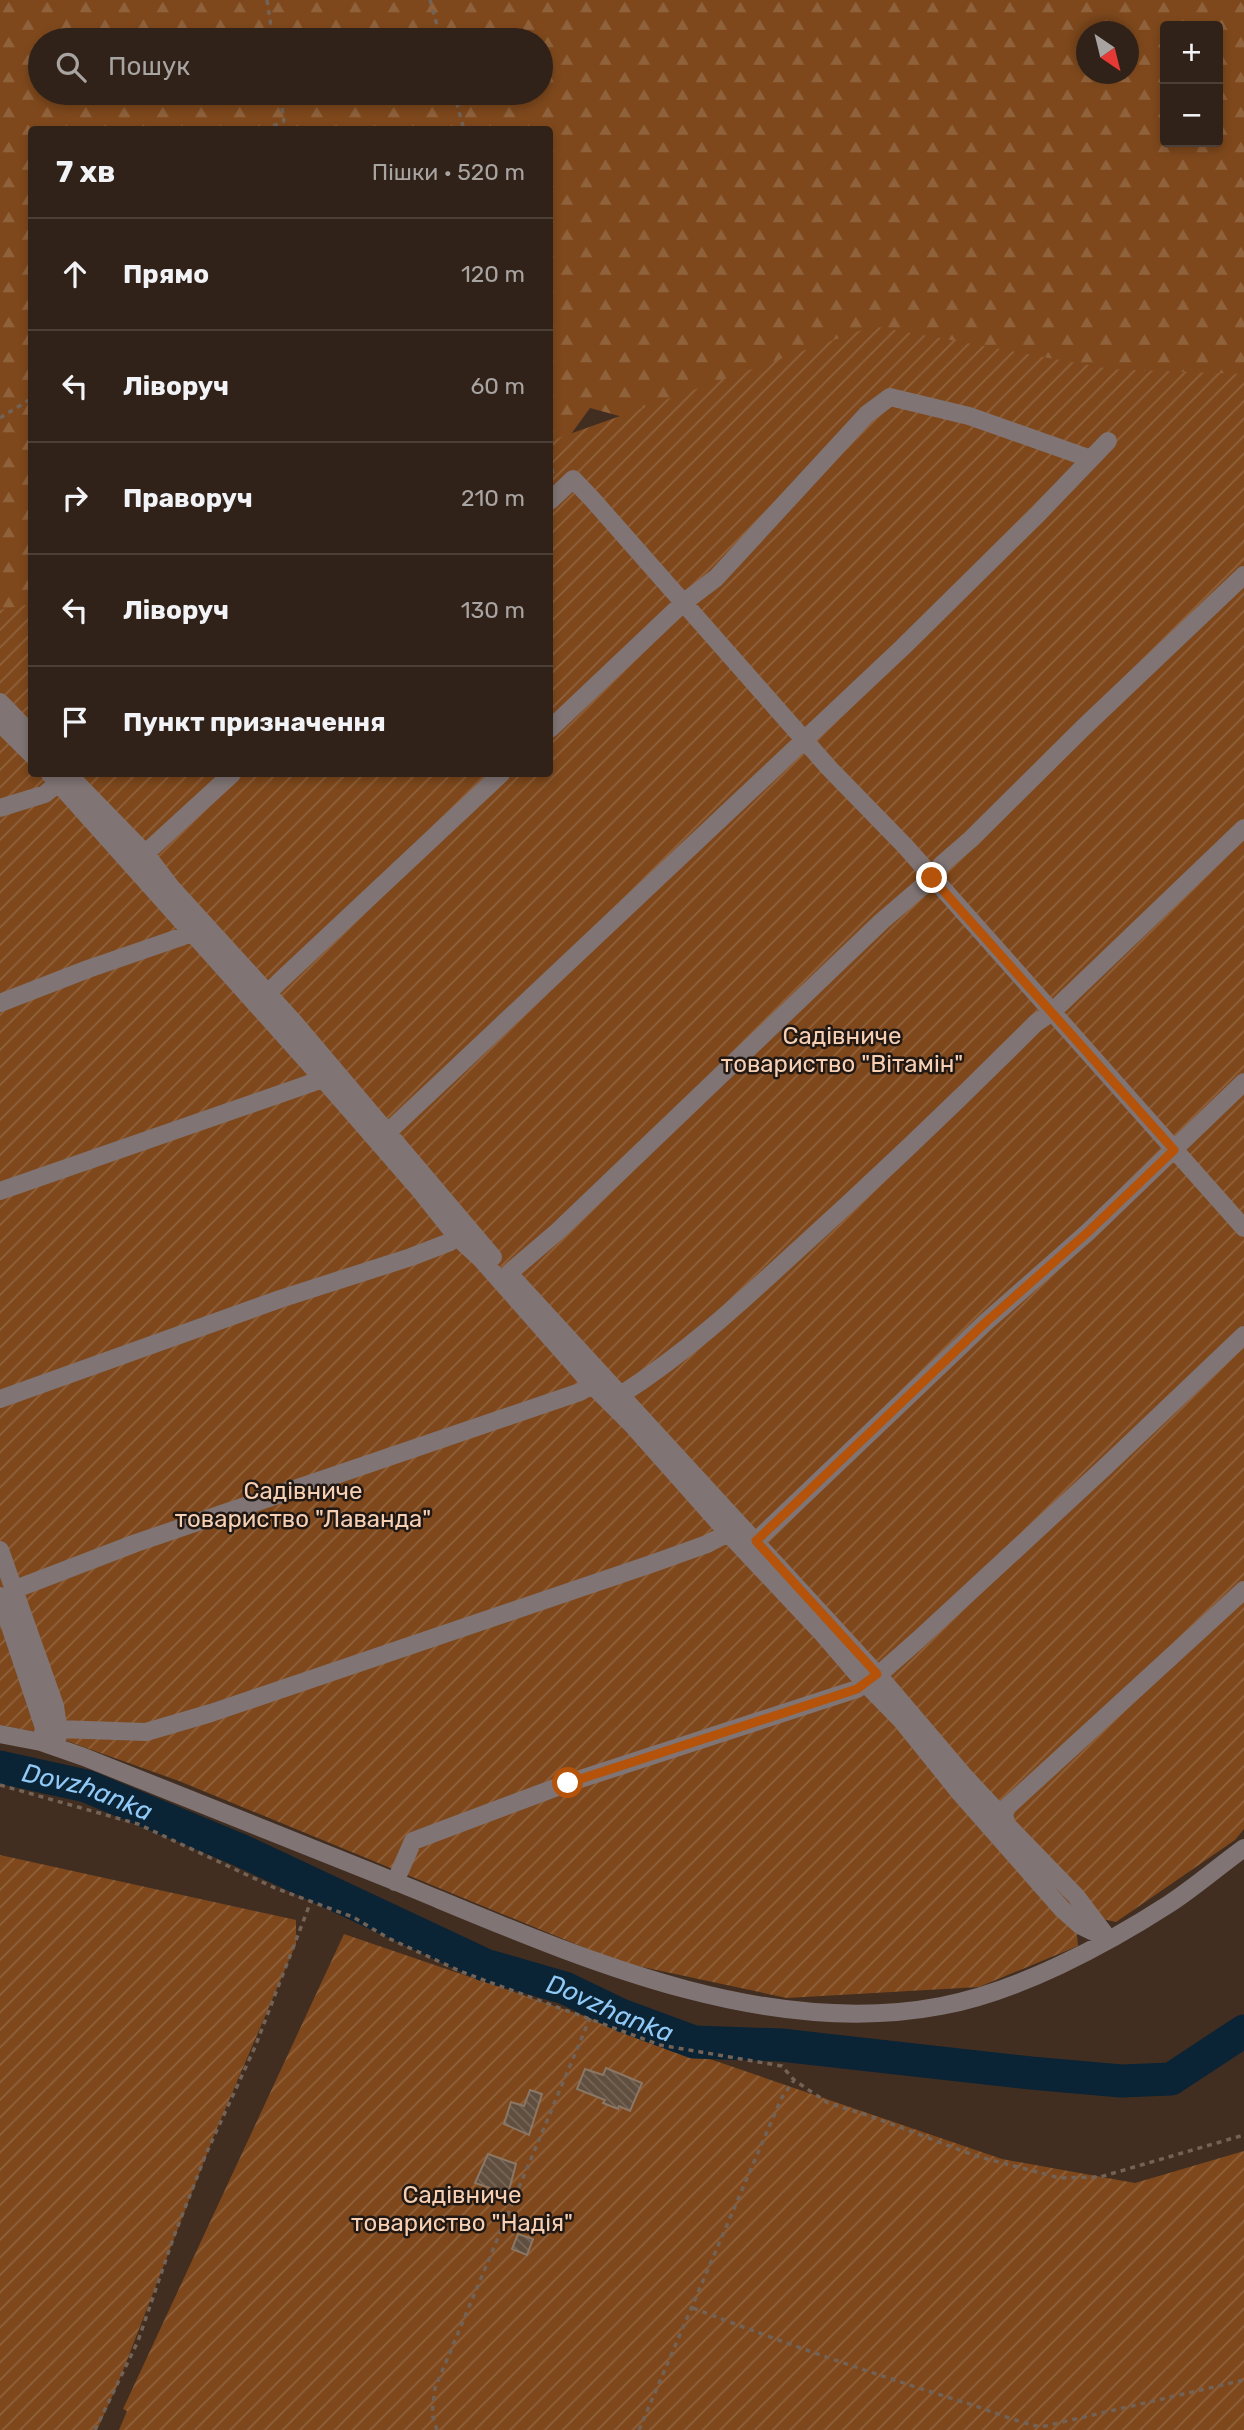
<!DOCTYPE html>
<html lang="uk">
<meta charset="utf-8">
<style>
body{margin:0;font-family:Rubik,sans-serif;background:#3d2f26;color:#f1f3f6}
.controls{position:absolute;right:21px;top:21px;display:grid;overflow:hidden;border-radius:7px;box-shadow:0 4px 10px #0003}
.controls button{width:63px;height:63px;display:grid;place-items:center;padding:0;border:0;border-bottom:2px solid #4c3f38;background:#312219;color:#f1f3f6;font:35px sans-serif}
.compass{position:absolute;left:1076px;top:21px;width:63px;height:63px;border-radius:50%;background:#312219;box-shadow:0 4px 10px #0003;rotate:145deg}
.stop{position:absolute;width:21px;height:21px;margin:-16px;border:5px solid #b45309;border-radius:50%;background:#fff}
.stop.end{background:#b45309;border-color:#fff;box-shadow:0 2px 7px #0008}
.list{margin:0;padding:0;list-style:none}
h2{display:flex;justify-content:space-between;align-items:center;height:91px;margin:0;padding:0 28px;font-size:30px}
h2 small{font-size:23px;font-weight:400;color:#a8a4a2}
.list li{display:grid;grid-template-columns:46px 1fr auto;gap:21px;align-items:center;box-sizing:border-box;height:112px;padding:0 28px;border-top:2px solid #4c3f38}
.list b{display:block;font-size:26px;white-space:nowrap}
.list em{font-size:23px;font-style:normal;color:#a8a4a2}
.icon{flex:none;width:38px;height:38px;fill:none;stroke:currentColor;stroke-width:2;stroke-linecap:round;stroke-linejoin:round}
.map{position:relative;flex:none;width:1244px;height:2430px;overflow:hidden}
.search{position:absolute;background:#312219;box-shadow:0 4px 10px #0003;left:28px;top:28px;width:525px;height:77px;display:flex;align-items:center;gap:18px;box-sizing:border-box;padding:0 24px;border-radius:38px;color:#a8a4a2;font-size:26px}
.panel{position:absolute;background:#312219;box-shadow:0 4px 10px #0003;left:28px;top:126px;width:525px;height:651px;border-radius:7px}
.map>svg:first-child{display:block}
.forest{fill:url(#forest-firs);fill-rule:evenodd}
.garden{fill:url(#garden-furrows)}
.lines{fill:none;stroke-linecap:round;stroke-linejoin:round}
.river{stroke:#0a2335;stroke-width:33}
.building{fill:url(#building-back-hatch);stroke:#8b7766;stroke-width:2}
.path{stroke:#736256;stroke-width:3.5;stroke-dasharray:5 5;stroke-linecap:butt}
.minor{stroke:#807474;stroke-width:18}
.route{stroke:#b45309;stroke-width:9}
.labels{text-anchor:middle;stroke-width:5;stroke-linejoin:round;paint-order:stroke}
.park-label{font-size:24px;fill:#f7d0b4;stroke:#211813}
.water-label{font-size:26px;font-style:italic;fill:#91c9f6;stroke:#211813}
</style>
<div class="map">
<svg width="1244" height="2430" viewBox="0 0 1244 2430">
<defs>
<pattern id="forest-firs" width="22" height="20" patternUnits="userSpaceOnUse" patternTransform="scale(1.75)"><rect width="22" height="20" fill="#7e481c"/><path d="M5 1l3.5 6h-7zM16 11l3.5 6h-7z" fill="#90623c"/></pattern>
<pattern id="garden-furrows" width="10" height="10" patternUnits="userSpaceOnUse" patternTransform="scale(1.75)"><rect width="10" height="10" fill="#7e481c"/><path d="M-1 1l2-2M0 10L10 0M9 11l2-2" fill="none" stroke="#90623c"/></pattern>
<pattern id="building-back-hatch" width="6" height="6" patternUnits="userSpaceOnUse" patternTransform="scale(1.75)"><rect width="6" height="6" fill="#604e3e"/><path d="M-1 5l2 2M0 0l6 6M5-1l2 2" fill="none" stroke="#766759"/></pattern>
</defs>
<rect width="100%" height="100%" fill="#412e21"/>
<path class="forest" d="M0 0H1244V380L795 464 590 408 550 463V130H32L31 613 0 617ZM1165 26H1218V142H1165ZM1086 32H1128V74H1086ZM40 40H541V93H40Z"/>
<path class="garden" d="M873 326 1110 369 1244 374V1829L1235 1840 1116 1922 1075 1913 1078 1946 979 1987 787 1998 619 1962 179 1781 50 1735 0 1725V610L31 604 32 774H550V441Z
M0 1855 296 1920V1944L215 2133 117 2386 97 2430H0Z
M344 1934 1002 2159 1135 2183 1244 2151V2430H119L127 2411 123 2409Z"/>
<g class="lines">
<path class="river" id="s1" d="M0 1767 86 1786 240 1850 485 1965 565 1988 621 2015 694 2042 781 2045 1031 2073 1121 2081 1171 2079 1244 2031"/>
</g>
<path class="building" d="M606 2068 642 2083 630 2111 619 2106 618 2109 603 2103 605 2100 577 2089 585 2069 603 2075Z
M530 2090 542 2094 529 2135 504 2124 511 2102 524 2106Z
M488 2154 516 2164 508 2194 475 2183Z
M518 2234 533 2239 527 2255 512 2249Z"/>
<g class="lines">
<path class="path" d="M267 0 273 40
M430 0 441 40
M454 93 464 130
M264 130 284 121 280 93
M0 418 32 398
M550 459 553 474
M0 1785 138 1824 275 1888 353 1917 388 1938 462 1972 660 2045 782 2066 794 2080 828 2103 870 2116 976 2156 1060 2178 1100 2177 1244 2135
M693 2308C781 2342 870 2373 960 2401 987 2409 1013 2421 1041 2427L1244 2380
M95 2430 138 2341 174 2236 206 2154 255 2047 311 1901
M437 2430 432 2414 435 2388 590 2018
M639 2430 781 2099 794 2080"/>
<path class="minor" d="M550 501 573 479 593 500 829 768 905 846 1244 1228
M0 702 32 735
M0 723 32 755
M550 729 683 603 716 578 867 414 890 397 969 416 1091 459
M50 774 323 1079 418 1188 456 1236 480 1258 592 1385 634 1427 728 1533 821 1632 864 1682 902 1721 960 1793 1062 1909 1081 1926 1108 1939
M68 774 145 853 171 887 293 1021 493 1257
M0 808 45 794 59 782
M137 861 232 774
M0 1003 88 969 181 937 192 932
M263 1003 267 994 280 981 501 774
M388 1132 903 647 1037 515 1108 441
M0 1191 323 1079
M509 1273 558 1231 882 921 931 879 941 865 971 839 1084 727 1244 575
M515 1280 886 1684 966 1778 993 1807 1004 1815
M622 1394C683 1355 737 1306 790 1257 874 1181 956 1103 1036 1023L1052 1012 1244 828
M0 1399 280 1299 411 1257 450 1242 456 1236
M756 1541 986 1322 1088 1232 1244 1082
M0 1550 55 1706 59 1732 57 1739
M13 1590 136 1543 580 1392 592 1385
M0 1596 44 1728 41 1742
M58 1729 146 1732 211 1713 654 1563 707 1544 728 1533
M0 1734 41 1742 84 1757C189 1799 294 1841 399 1883 565 1951 758 2041 941 2006 1017 1992 1104 1946 1169 1904 1195 1887 1219 1866 1244 1848
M395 1882 413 1841 568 1783 857 1689 885 1669 919 1639 1103 1469 1244 1335
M1107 1937 1076 1896 1007 1825 1004 1815 1007 1807 1244 1590"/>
</g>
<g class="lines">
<path class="route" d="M568 1783 857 1689 877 1674 756 1541 986 1322 1088 1232 1174 1150 932 878"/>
</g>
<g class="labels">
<g class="park-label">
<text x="842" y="1044">Садівниче<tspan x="842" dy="28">товариство "Вітамін"</tspan></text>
<text x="303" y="1499">Садівниче<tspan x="303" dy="28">товариство "Лаванда"</tspan></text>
<text x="462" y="2203">Садівниче<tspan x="462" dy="28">товариство "Надія"</tspan></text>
</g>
<g class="water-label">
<text dy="9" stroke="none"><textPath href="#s1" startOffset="91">Dovzhanka</textPath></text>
<text dy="9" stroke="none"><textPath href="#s1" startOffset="658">Dovzhanka</textPath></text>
</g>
</g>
</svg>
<div class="controls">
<button>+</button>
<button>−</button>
</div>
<svg class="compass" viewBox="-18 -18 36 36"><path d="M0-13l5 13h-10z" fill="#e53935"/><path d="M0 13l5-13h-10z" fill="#a8a4a2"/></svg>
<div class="stop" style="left:568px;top:1783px"></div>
<div class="stop end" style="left:932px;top:878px"></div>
<div class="search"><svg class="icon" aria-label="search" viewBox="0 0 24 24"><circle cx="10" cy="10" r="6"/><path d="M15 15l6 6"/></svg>Пошук</div>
<section class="panel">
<h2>7 хв<small>Пішки · 520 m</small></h2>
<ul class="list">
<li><svg class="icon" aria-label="ahead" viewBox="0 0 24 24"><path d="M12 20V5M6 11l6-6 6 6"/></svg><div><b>Прямо</b></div><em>120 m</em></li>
<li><svg class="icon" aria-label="left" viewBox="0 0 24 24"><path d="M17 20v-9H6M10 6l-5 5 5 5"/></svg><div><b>Ліворуч</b></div><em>60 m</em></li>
<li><svg class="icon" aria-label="right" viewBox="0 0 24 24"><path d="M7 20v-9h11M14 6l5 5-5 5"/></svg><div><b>Праворуч</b></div><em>210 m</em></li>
<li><svg class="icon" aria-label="left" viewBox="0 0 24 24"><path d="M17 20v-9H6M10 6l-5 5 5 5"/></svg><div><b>Ліворуч</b></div><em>130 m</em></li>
<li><svg class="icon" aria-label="arrive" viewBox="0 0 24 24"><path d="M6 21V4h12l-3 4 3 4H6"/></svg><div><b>Пункт призначення</b></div></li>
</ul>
</section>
</div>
